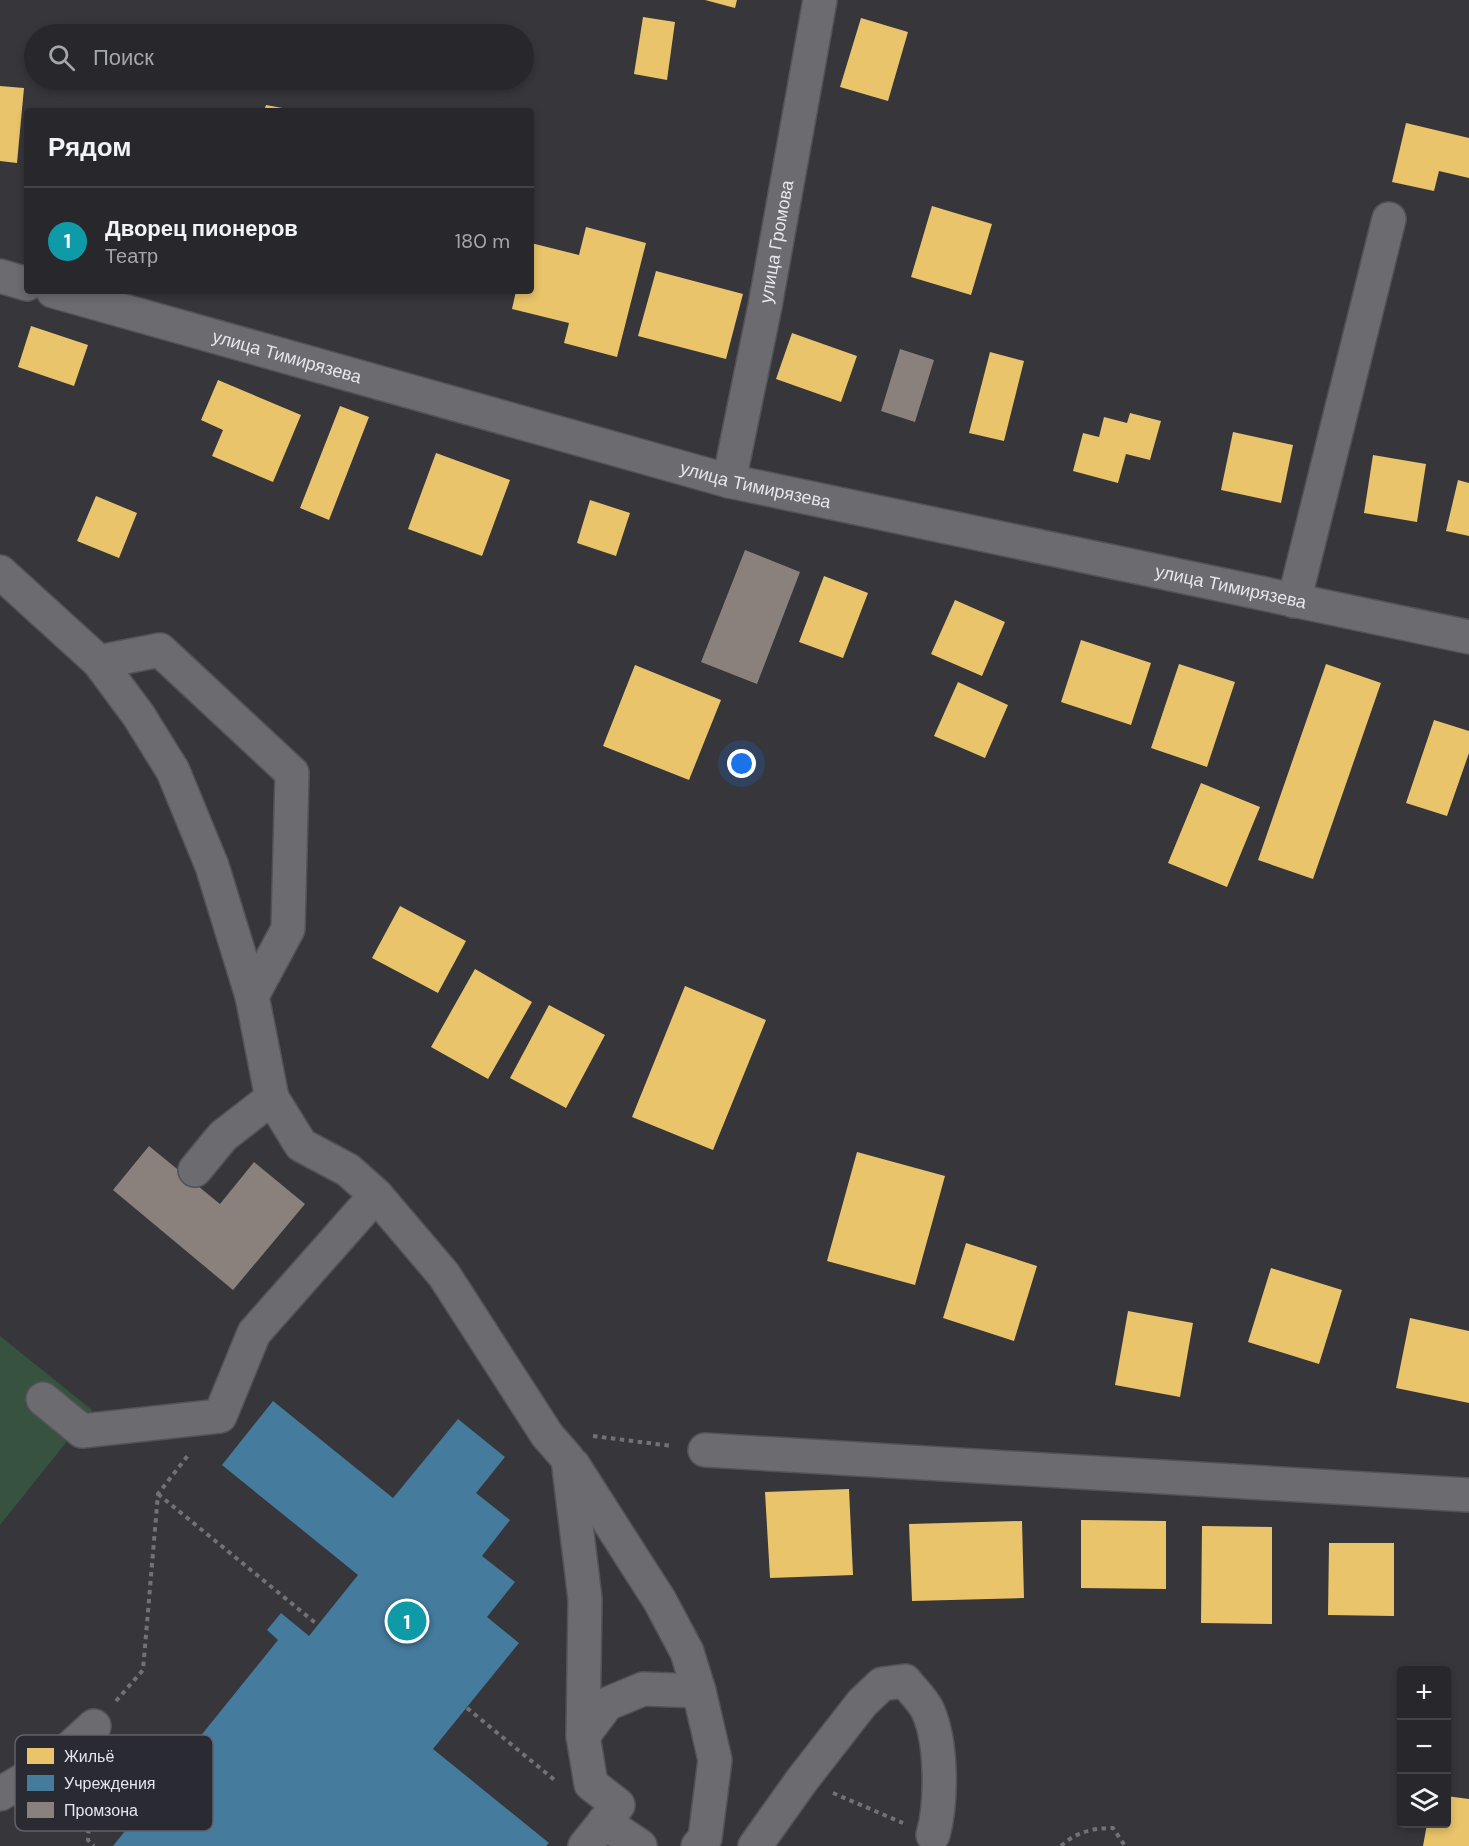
<!DOCTYPE html>
<html lang="ru">
<meta charset="utf-8">
<style>
body{margin:0;font-family:"DM Sans",sans-serif;background:#343438;color:#f1f3f6}
.controls{position:absolute;right:18px;bottom:18px;display:grid;overflow:hidden;border-radius:6px;box-shadow:0 3px 9px #0003}
.controls button{width:54px;height:54px;display:grid;place-items:center;padding:0;border:0;border-bottom:2px solid #444448;background:#28282c;color:#f1f3f6;font:30px sans-serif}
.you{position:absolute;left:742px;top:764px;width:21px;height:21px;margin:-15px;border:4px solid #fff;border-radius:50%;background:#1a73e8;box-shadow:0 0 0 9px #1a73e833}
.badge{display:grid;place-items:center;width:39px;height:39px;border-radius:50%;background:#8abfa5;color:#fff;font-size:20px;font-weight:700}
.pin{position:absolute;translate:-50% -50%;border:3px solid #fff;box-shadow:0 2px 6px #0006}
.list{margin:0;padding:0;list-style:none}
h2{display:flex;justify-content:space-between;align-items:center;height:78px;margin:0;padding:0 24px;font-size:26px}
h2 small{font-size:20px;font-weight:400;color:#a5a6a9}
.list li{display:grid;grid-template-columns:39px 1fr auto;gap:18px;align-items:center;box-sizing:border-box;height:108px;padding:0 24px;border-top:2px solid #444448}
.list b{display:block;font-size:22px;white-space:nowrap}
.list p{margin:0;font-size:20px;white-space:nowrap;color:#a5a6a9}
.list em{font-size:20px;font-style:normal;color:#a5a6a9}
.icon{flex:none;width:33px;height:33px;fill:none;stroke:currentColor;stroke-width:2;stroke-linecap:round;stroke-linejoin:round}
.map{position:relative;flex:none;width:1469px;height:1846px;overflow:hidden}
.search{position:absolute;background:#28282c;box-shadow:0 3px 9px #0003;left:24px;top:24px;width:510px;height:66px;display:flex;align-items:center;gap:15px;box-sizing:border-box;padding:0 21px;border-radius:33px;color:#a5a6a9;font-size:22px}
.panel{position:absolute;background:#28282c;box-shadow:0 3px 9px #0003;left:24px;top:108px;width:510px;height:186px;border-radius:6px}
.map>svg:first-child{display:block}
.green{fill:#37523e}
.homes{fill:#e9c46a}
.public{fill:#457b9d}
.industry{fill:#8a817c}
.lines{fill:none;stroke-linecap:round;stroke-linejoin:round}
.minor-casing{stroke:#525257;stroke-width:36}
.path{stroke:#727276;stroke-width:4;stroke-dasharray:4.5 4.5;stroke-linecap:butt}
.minor{stroke:#6c6c70;stroke-width:33}
.labels{text-anchor:middle;stroke-width:6;stroke-linejoin:round;paint-order:stroke}
.street-label{font-size:18px;fill:#e5e5eb;stroke:#2a2a33}
.key{fill:#2a2a33;stroke:#62626a;stroke-width:1.5}
.key-label{font-size:16px;fill:#e5e5eb}
</style>
<div class="map">
<svg width="1469" height="1846" viewBox="0 0 1469 1846">
<rect width="100%" height="100%" fill="#36363b"/>
<path class="green" d="M0 1336 92 1410 0 1525Z"/>
<path class="homes" d="M705 0H737L735 8Z
M643 17 675 22 667 80 634 74Z
M861 18 908 32 888 101 840 87Z
M0 86 24 88 17 163 0 161Z
M266 105 293 110 292 111H264Z
M1406 123 1469 138V178L1439 171 1434 191 1392 182Z
M932 206 992 224 971 295 911 277Z
M586 227 646 243 617 357 564 343 569 323 512 309 516 291H531V243L579 255Z
M656 271 743 294 726 359 638 336Z
M31 326 88 345 74 386 18 367Z
M792 333 857 356 841 402 776 379Z
M990 352 1024 361 1004 441 969 433Z
M218 380 301 415 273 482 212 456 223 430 201 420Z
M340 406 369 417 329 520 300 508Z
M1130 413 1161 421 1150 460 1126 454 1118 483 1073 471 1083 433 1099 437 1104 417 1127 423Z
M1233 432 1293 445 1281 503 1221 490Z
M436 453 510 480 482 556 408 529Z
M1373 455 1426 464 1417 522 1364 513Z
M1458 480 1469 483V536L1446 531Z
M96 496 137 513 119 558 77 541Z
M590 500 630 513 616 556 577 543Z
M824 576 868 593 843 658 799 642Z
M955 600 1005 622 982 676 931 654Z
M1081 640 1151 663 1131 725 1061 702Z
M1179 664 1235 682 1207 767 1151 748Z
M1326 664 1381 683 1313 879 1258 860Z
M635 665 721 700 689 780 603 746Z
M958 682 1008 705 985 758 934 736Z
M1434 720 1469 731V753L1447 816 1406 803Z
M1201 783 1260 807 1227 887 1168 863Z
M400 906 466 941 438 993 372 958Z
M475 969 532 1002 488 1079 431 1047Z
M685 986 766 1020 713 1150 632 1117Z
M549 1005 605 1035 566 1108 510 1078Z
M857 1152 945 1176 915 1285 827 1261Z
M966 1243 1037 1266 1014 1341 943 1318Z
M1271 1268 1342 1290 1319 1364 1248 1342Z
M1128 1311 1193 1323 1180 1397 1115 1385Z
M1410 1318 1469 1331V1403L1396 1388Z
M849 1489 853 1575 770 1578 765 1492Z
M1081 1520 1166 1521V1589L1081 1588Z
M1022 1521 1024 1598 912 1601 909 1524Z
M1202 1526 1272 1527V1624L1201 1623Z
M1329 1543H1394V1616L1328 1615Z
M1446 1796 1469 1799V1846H1423L1427 1824H1446Z"/>
<path class="public" d="M273 1401 393 1498 458 1419 505 1457 476 1493 510 1520 482 1556 515 1582 487 1617 519 1643 433 1749 549 1843 546 1846H113L169 1776 158 1767 172 1751 182 1759 278 1640 267 1630 281 1613 309 1636 358 1575 222 1465Z"/>
<path class="industry" d="M900 349 934 360 915 422 881 411Z
M745 550 800 572 757 684 701 662Z
M149 1146 220 1204 254 1162 305 1204 233 1290 113 1190Z"/>
<g class="lines">
<defs>
<g id="minor">
<path d="M0 276 27 284"/>
<path id="s1" d="M53 291 729 481 1469 637"/>
<path id="s2" d="M729 481 765 306 820 0"/>
<path d="M0 572 99 662 139 716 173 771 212 866 252 996 272 1098 301 1145 348 1170 376 1195 444 1275 547 1435 568 1459 585 1599 583 1736 591 1784 618 1805 585 1846"/>
<path d="M1294 601 1389 219"/>
<path d="M99 662 160 650 292 773 288 929 252 996"/>
<path d="M195 1170 223 1136 272 1098"/>
<path d="M43 1399 82 1431 220 1416 254 1333 376 1195"/>
<path d="M705 1450 1469 1495"/>
<path d="M573 1465 660 1601 687 1652 699 1691 715 1760 705 1838 698 1846"/>
<path d="M583 1736 607 1704 643 1689 699 1691"/>
<path d="M0 1794 57 1760 94 1726"/>
<path d="M604 1822 640 1846"/>
<path d="M755 1846 802 1780 862 1703 882 1684 905 1681C912 1690 923 1700 928 1711 942 1743 942 1802 933 1835"/>
</g>
</defs>
<use href="#minor" class="minor-casing"/>
<path class="path" d="M593 1436 672 1446
M158 1494 318 1625
M116 1701 143 1670 158 1494 189 1454
M467 1708 557 1782
M92 1775 88 1840 94 1846
M833 1793 903 1823
M1061 1846C1076 1832 1093 1828 1113 1828L1125 1846"/>
<use href="#minor" class="minor"/>
</g>
<g class="labels">
<g class="street-label">
<text dy="6" stroke="none"><textPath href="#s2" startOffset="244">улица Громова</textPath></text>
<text dy="6" stroke="none"><textPath href="#s1" startOffset="243">улица Тимирязева</textPath></text>
<text dy="6" stroke="none"><textPath href="#s1" startOffset="729">улица Тимирязева</textPath></text>
<text dy="6" stroke="none"><textPath href="#s1" startOffset="1215">улица Тимирязева</textPath></text>
</g>
</g>
<rect x="15" y="1735" width="198" height="96" rx="9" class="key"/>
<rect x="27" y="1748" width="27" height="16" fill="#e9c46a"/>
<rect x="27" y="1775" width="27" height="16" fill="#457b9d"/>
<rect x="27" y="1802" width="27" height="16" fill="#8a817c"/>
<g class="key-label">
<text x="64" y="1762">Жильё</text>
<text x="64" y="1789">Учреждения</text>
<text x="64" y="1816">Промзона</text>
</g>
</svg>
<div class="controls">
<button>+</button>
<button>−</button>
<button><svg class="icon" aria-label="layers" viewBox="0 0 24 24"><path d="M12 4l9 5-9 5-9-5zM3 14l9 5 9-5"/></svg></button>
</div>
<div class="you"></div>
<div class="pin badge" style="left:407px;top:1621px;background:#0f9aa8">1</div>
<div class="search"><svg class="icon" aria-label="search" viewBox="0 0 24 24"><circle cx="10" cy="10" r="6"/><path d="M15 15l6 6"/></svg>Поиск</div>
<section class="panel">
<h2>Рядом<small></small></h2>
<ul class="list">
<li><span class="badge" style="background:#0f9aa8">1</span><div><b>Дворец пионеров</b><p>Театр</p></div><em>180 m</em></li>
</ul>
</section>
</div>
